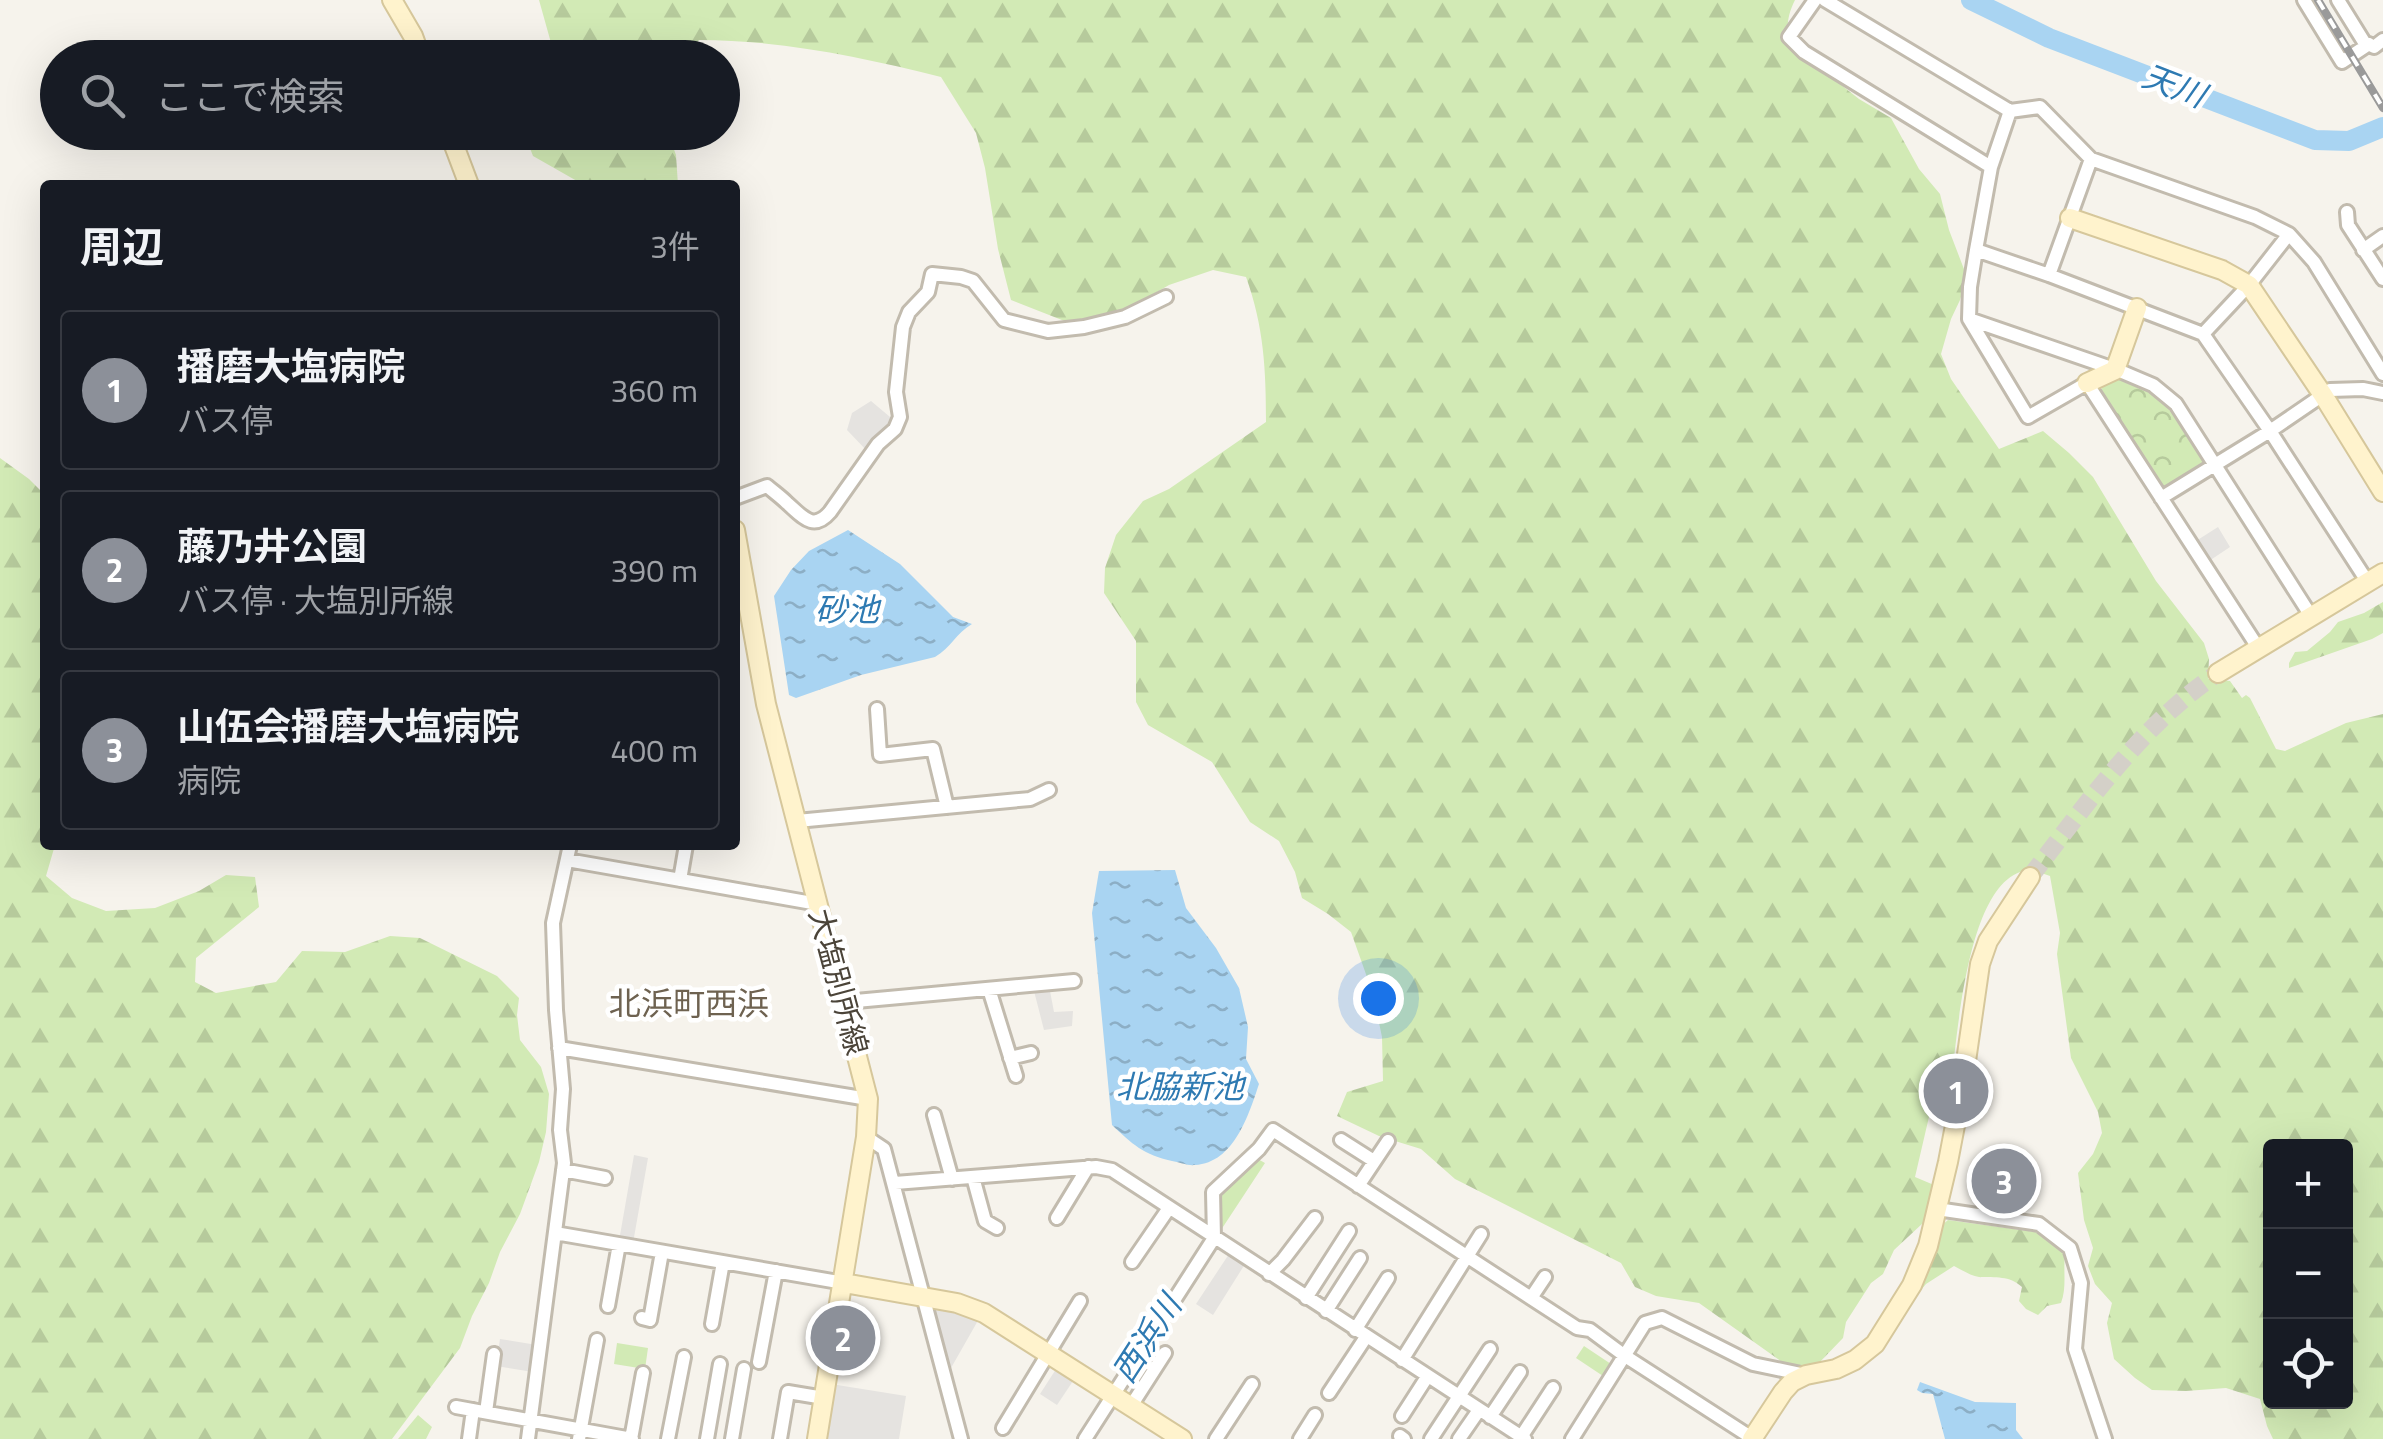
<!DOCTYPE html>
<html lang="ja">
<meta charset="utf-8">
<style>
body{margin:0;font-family:"Titillium Web","Noto Sans JP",sans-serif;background:#242831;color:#f1f3f6}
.controls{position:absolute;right:30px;bottom:30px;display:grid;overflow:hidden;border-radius:10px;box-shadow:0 10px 40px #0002}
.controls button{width:90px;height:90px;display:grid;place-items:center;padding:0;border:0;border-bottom:2px solid #363941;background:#171b24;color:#f1f3f6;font:50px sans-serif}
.you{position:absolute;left:1378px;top:998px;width:35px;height:35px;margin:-25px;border:8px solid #fff;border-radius:50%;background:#1a73e8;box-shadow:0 0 0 15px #1a73e833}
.badge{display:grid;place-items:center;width:65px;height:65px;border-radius:50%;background:#8c9099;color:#fff;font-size:32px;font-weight:700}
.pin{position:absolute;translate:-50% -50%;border:5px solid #fff;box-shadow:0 2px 10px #0006}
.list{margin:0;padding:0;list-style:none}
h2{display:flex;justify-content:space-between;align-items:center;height:130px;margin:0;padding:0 40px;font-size:42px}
h2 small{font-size:32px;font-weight:400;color:#9ea1a6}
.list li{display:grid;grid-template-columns:65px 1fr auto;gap:30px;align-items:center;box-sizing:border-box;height:160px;margin:0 20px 20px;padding:0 20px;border:2px solid #363941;border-radius:10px}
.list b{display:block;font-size:38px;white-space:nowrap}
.list p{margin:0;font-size:32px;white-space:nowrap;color:#9ea1a6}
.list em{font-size:32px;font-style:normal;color:#9ea1a6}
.icon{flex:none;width:55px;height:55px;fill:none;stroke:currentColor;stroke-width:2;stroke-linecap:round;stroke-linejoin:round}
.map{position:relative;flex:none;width:2383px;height:1439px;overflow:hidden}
.search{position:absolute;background:#171b24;box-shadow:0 10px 40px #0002;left:40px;top:40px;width:700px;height:110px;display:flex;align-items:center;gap:25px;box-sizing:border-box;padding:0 35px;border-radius:55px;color:#9ea1a6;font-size:38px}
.panel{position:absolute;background:#171b24;box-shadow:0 10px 40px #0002;left:40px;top:180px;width:700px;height:670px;border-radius:10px}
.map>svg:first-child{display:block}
.green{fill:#d2eab5}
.forest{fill:url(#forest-firs);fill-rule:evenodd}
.park{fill:url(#park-crowns)}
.parking{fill:#e5e3e0}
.water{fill:url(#water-ripples)}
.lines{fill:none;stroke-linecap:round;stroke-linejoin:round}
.river{stroke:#a9d4f2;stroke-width:20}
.secondary-tunnel{stroke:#d4d0c8;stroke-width:18;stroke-dasharray:18 9;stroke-linecap:butt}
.street-casing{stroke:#c2bbae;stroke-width:18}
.secondary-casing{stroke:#d6c79b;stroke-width:22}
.street{stroke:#fff;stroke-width:12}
.secondary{stroke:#fff3cd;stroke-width:18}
.rail-casing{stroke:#9a9a9a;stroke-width:8}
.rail{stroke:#fff;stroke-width:4;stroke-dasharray:11;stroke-linecap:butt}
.labels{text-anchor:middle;stroke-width:9;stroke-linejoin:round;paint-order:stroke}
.street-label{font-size:30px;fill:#4b4439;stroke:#fff}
.water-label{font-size:32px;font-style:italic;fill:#2e7ab2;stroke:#fff}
.neighbourhood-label{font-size:32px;fill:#6e6250;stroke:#fff}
</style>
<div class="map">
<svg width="2383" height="1439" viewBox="0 0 2383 1439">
<defs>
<pattern id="forest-firs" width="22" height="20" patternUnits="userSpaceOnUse" patternTransform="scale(2.5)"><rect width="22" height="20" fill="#d2eab5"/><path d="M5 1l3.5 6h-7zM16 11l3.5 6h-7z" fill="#b6ca9c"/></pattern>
<pattern id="park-crowns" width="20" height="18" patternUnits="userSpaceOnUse" patternTransform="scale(2.5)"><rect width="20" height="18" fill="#d2eab5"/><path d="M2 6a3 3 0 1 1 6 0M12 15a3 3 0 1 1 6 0" fill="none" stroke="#b6ca9c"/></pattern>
<pattern id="water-ripples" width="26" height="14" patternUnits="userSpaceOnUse" patternTransform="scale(2.5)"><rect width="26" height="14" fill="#a9d4f2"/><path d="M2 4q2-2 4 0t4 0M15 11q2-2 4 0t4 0" fill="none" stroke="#8caec5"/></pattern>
</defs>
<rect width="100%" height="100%" fill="#f6f3ec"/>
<path class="green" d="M1256 1158 1265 1163 1219 1233 1216 1195Z
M617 1343 648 1348 645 1369 614 1364Z
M1584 1346 1614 1366 1606 1378 1576 1358Z
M418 1415 432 1427 426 1439H398Z"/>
<path class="forest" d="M539 0H1795C1786 18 1786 31 1791 50L1816 65 1859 99 1891 118 1919 169 1940 194 1949 230 1967 277 1960 300 1951 319 1941 354 1951 379 1999 449 2043 431 2069 453 2093 477 2156 581 2204 643 2209 659 2208 679 2230 681 2242 698 2246 695 2250 698 2276 749 2285 751 2346 723 2383 714V1439H2273L2267 1426 2260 1399 2226 1388 2186 1391 2152 1390 2135 1378 2114 1359 2107 1323 2112 1303 2095 1284 2088 1266 2093 1248 2084 1220 2078 1173 2093 1154 2102 1133 2098 1112 2071 1058 2057 954 2060 933 2050 876C2041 873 2030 868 2020 872 1967 891 1958 1032 1951 1082L1935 1091 1915 1177 1934 1185 1923 1223 1894 1250 1883 1274 1871 1283 1846 1322 1843 1338 1817 1365 1789 1367 1699 1303 1656 1296 1635 1287 1621 1263 1455 1179 1421 1149 1379 1136 1337 1116 1347 1092 1383 1081 1382 1037 1373 994 1351 932 1328 914 1302 898 1295 872 1279 841 1250 822 1212 762 1148 725 1136 702V641L1104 593 1105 568 1116 535 1143 501 1169 489 1266 422C1266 370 1264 327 1246 277L1213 270 1169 285 1114 317 1067 322 1011 300 998 249 985 168 976 133 941 77C862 57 780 40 699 40L685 57H552L553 50ZM2270 1146H2346V1402H2270Z
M524 133H668L676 155 678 185H584L533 156Z
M0 458 29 479 45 495V845H55L46 876 72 898 106 911 155 908 199 891 226 875 255 877 259 907 196 958 195 982 216 993 276 982 302 951 345 952 390 936 420 938 497 976 519 998 517 1015 520 1040 541 1067 549 1094 546 1132 539 1162 520 1214 500 1252 489 1283 472 1316 460 1348 392 1439H0Z
M2383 602V633L2372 639 2289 668V663L2295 652 2307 651 2330 632 2338 622 2364 613Z
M1948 1220 2043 1233 2057 1244 2065 1254C2063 1271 2067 1287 2061 1303L2047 1306 2038 1315 2026 1309 2019 1301 2022 1287C2009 1275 1996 1278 1979 1277 1971 1276 1962 1270 1954 1266L1926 1284 1921 1290 1919 1288 1933 1257 1941 1226Z"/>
<path class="park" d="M2112 377C2159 376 2183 425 2205 459 2200 471 2175 488 2162 487L2101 391 2104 382Z"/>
<path class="parking" d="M871 401 896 422 868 452 847 430 852 413Z
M2218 527 2230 547 2209 561 2196 541Z
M1034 991H1050L1054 1012 1073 1011 1072 1026 1044 1030Z
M634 1155 648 1158 633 1243 619 1241Z
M1229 1254 1245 1264 1213 1315 1196 1304Z
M937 1304 980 1317 951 1368 934 1308Z
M500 1339 537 1345 533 1372 496 1366Z
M1058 1366 1075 1378 1057 1405 1040 1394Z
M831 1384 906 1396 899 1439H823Z"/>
<path class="water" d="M848 530 900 564 953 617 972 624C956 633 951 648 935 657L861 675 796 698 789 695 774 596 791 570 809 551Z
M1175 870 1186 908 1216 948 1239 988 1248 1027 1246 1059 1259 1084C1249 1114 1234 1163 1195 1165 1188 1166 1179 1162 1172 1161 1144 1155 1132 1144 1112 1125L1092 913 1099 871Z
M1920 1382 1975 1402 2016 1403V1430L2023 1439H1945L1933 1394 1922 1393 1917 1390Z"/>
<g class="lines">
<path class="river" d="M1971 0 2049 38 2315 140 2349 141 2383 127"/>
<path class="secondary-tunnel" d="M2030 877C2086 805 2142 724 2218 673"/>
<defs>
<path id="street" d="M1815 0 1789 37 1804 52 1991 167
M1825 0 2010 111 2040 107 2091 159 2255 217 2289 234 2314 262 2383 374
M2304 0 2342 62 2369 44
M2338 0 2364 42 2374 47 2383 40
M2010 111 1991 167 1976 250 1970 287 1969 319 2028 417 2087 383 2259 649
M2347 212 2348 225 2383 279
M1976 250 2049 275 2203 334 2270 431 2367 581
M2363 250 2383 236
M2049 275 2091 159
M1969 319 2120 371 2153 385 2176 404 2311 616
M2203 334 2249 285 2289 234
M735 498 767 486C774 492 781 497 787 503 802 516 813 532 830 512L878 444 895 429 900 417 896 392 903 327 909 312 928 292 932 274 961 277 973 281 1004 320 1048 331 1084 327 1125 317 1166 297
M2161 498 2270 431 2330 390 2363 389 2383 393
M877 709 880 755 933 749 947 807
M797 821 1030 799 1049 790
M567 860 818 904
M680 880 686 845
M989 989 1016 1076
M845 1002 1074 981
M559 1048 868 1099
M1010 1058 1031 1053
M934 1115 952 1179
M866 1137 884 1149 961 1439
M1341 1140 1374 1161
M563 1170 605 1178
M973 1177 985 1221 997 1228
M895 1183 1096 1167 1112 1170 1525 1439
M1358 1186 1388 1141
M1937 1209 2039 1224 2070 1248 2081 1283 2075 1349 2105 1439
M1057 1218 1088 1167
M555 1233 844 1283
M1132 1262 1169 1208
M1269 1274 1283 1260 1315 1218
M1306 1298 1349 1231
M1531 1298 1545 1277
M608 1306 619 1244
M1326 1311 1360 1258
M642 1318 650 1320 662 1252
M712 1324 723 1262
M1355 1330 1388 1278
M1402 1360 1481 1234
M759 1362 776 1271
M1329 1393 1366 1337
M1131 1406 1165 1353
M456 1407 632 1439
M486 1412 494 1354
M1402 1416 1427 1377
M1490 1417 1520 1372
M1003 1428 1080 1301
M1400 1436 1404 1439
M1521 1437 1553 1388
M469 1439 473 1410
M528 1439 564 1163 560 1130 563 1089 556 1010 553 923 570 845
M579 1439 597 1340
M631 1439 643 1373
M668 1439 684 1357
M707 1439 720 1364
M732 1439 744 1369
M780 1439 788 1392 824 1398
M1085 1439 1214 1238 1213 1192 1259 1149 1273 1130 1577 1328 1590 1330 1625 1356 1752 1438
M1216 1439 1252 1384
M1300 1439 1315 1415
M1431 1439 1490 1349
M1459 1439 1479 1410
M1572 1439 1645 1323 1662 1318 1753 1364 1806 1375"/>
<path id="secondary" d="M392 0 413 36 421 58
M449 132 469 185
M2070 218 2222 270 2249 285 2323 395 2383 492
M2087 383 2115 370 2137 308
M735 530 766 704 868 1099 866 1137 817 1439
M2218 673 2383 573
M844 1283 957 1303 984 1313 1182 1439
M1752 1439 1783 1392 1792 1382 1806 1375 1836 1369 1855 1360 1875 1344 1912 1285 1928 1246 1948 1162 1962 1089 1980 964 1988 941 2030 877"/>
</defs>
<use href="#street" class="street-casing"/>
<use href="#secondary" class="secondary-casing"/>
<use href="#street" class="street"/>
<use href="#secondary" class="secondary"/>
<defs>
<path id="rail" d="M2318 0 2383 108"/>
</defs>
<use href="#rail" class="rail-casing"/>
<use href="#rail" class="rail"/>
</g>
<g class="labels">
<g class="street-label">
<text transform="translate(838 982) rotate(75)" y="10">大塩別所線</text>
</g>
<g class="water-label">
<text transform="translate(2174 86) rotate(21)" y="11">天川</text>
<text x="847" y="621">砂池</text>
<text x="1180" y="1098">北脇新池</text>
<text transform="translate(1147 1339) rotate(-57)" y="11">西浜川</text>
</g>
<g class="neighbourhood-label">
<text x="689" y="1015">北浜町西浜</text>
</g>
</g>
</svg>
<div class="controls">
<button>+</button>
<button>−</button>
<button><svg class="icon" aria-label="locate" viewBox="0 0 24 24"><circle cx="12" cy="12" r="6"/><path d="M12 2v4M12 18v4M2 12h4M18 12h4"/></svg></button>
</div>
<div class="you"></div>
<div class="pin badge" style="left:1956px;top:1091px">1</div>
<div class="pin badge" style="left:843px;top:1338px">2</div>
<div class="pin badge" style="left:2004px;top:1181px">3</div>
<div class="search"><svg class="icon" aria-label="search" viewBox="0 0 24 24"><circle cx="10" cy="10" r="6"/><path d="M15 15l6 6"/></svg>ここで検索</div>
<section class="panel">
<h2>周辺<small>3件</small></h2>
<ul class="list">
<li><span class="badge">1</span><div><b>播磨大塩病院</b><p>バス停</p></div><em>360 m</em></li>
<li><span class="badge">2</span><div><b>藤乃井公園</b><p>バス停 · 大塩別所線</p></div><em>390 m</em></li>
<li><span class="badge">3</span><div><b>山伍会播磨大塩病院</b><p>病院</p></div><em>400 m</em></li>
</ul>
</section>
</div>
